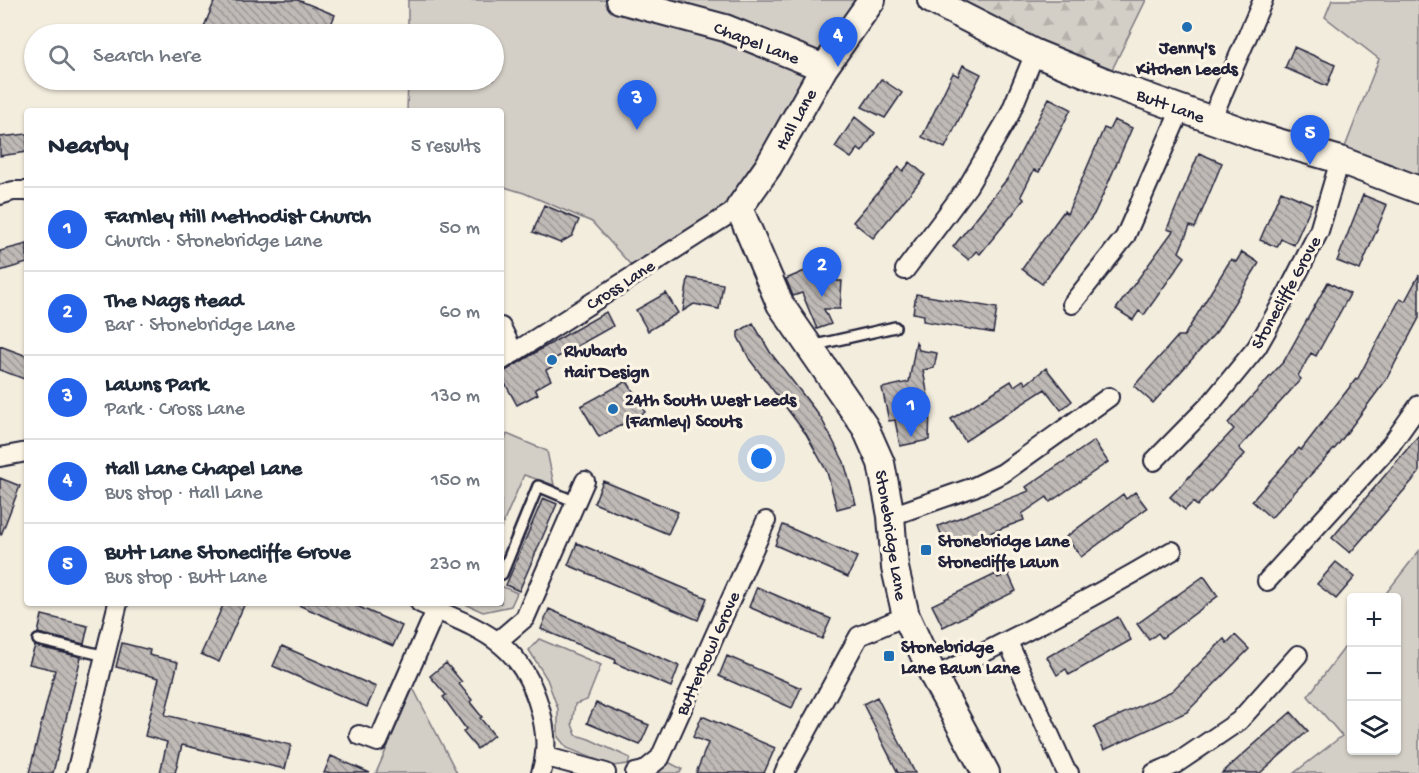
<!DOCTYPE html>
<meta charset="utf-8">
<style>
body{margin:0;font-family:"Gochi Hand",sans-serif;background:#f2f2f3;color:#1f2937}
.controls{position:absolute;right:18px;bottom:18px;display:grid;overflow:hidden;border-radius:6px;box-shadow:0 2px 4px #0004}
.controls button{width:54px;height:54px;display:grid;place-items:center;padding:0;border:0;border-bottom:2px solid #e0e1e3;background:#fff;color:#1f2937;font:30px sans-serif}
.you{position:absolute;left:762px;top:459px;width:21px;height:21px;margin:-15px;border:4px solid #fff;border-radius:50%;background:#1a73e8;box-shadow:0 0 0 9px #1a73e833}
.badge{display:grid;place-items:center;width:39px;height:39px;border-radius:50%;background:#2563eb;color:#fff;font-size:20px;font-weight:700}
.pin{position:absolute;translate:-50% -50px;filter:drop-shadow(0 2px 3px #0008)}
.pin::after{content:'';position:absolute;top:32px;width:21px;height:18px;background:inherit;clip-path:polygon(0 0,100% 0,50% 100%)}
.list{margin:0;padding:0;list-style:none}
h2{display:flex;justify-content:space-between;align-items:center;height:78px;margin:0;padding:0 24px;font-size:26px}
h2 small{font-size:20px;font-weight:400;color:#747a83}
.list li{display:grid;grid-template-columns:39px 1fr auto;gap:18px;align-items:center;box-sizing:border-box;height:84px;padding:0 24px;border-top:2px solid #e0e1e3}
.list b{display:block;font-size:22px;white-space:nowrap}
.list p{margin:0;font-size:20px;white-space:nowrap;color:#747a83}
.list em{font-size:20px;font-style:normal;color:#747a83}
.icon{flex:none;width:33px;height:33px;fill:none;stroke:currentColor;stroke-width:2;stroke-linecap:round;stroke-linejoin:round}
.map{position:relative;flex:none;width:1419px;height:773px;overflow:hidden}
.search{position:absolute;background:#fff;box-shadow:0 2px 4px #0004;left:24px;top:24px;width:480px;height:66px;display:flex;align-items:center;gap:15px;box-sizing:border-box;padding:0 21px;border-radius:33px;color:#747a83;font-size:22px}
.panel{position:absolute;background:#fff;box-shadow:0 2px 4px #0004;left:24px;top:108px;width:480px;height:498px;border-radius:6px}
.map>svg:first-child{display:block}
.green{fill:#d4cfc6;stroke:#7b7880;stroke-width:1.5}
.forest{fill:url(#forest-firs);stroke:#7b7880;stroke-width:1.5}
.building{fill:url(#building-back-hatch);stroke:#22223b;stroke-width:1.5}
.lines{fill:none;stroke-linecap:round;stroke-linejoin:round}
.lane-casing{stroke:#22223b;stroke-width:14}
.street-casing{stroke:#22223b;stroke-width:22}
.secondary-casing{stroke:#22223b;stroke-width:30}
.lane{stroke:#fcf5e5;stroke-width:9}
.street{stroke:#fcf5e5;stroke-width:18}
.secondary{stroke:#fcf5e5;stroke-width:26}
.poi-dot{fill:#1f6fb2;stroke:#fcf5e5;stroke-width:2}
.labels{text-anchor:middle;stroke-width:6;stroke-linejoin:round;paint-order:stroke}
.street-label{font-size:18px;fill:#22223b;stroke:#fcf5e5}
.poi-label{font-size:18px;font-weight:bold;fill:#22223b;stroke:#fcf5e5;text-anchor:start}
</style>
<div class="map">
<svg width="1419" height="773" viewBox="0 0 1419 773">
<defs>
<pattern id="forest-firs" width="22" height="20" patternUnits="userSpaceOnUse" patternTransform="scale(1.5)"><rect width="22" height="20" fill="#d4cfc6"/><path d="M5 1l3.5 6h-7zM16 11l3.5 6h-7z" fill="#b6b1ab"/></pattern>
<pattern id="building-back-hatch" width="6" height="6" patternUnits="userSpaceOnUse" patternTransform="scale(1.5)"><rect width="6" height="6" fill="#bfbab6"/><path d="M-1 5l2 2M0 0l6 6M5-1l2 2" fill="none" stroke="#9b9795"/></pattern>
</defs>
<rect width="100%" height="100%" fill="#f3edde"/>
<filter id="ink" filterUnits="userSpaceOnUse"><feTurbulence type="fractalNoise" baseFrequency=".0167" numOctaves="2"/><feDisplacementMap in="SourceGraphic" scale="12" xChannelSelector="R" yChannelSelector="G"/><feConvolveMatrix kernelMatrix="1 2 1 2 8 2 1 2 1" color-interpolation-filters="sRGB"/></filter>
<g filter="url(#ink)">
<path class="green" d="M408 0H858L812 63 763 149 732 195 739 208 638 273 592 222 524 193 501 186V111H407L408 80H494V34H408Z
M1332 0H1419V190L1340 160 1379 59 1325 17Z
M507 434 547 451 554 485 524 475 501 528V450Z
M1419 551V773H1294L1342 736 1308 696 1351 639 1352 750H1396V598L1383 597Z
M501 586 517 593 511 606 483 612 463 603H501Z
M539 639 601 665 587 700 575 704 572 724 576 735 589 739 630 758 628 764 612 766 567 748 558 737V709L547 679 529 650Z
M413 688 457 773H376Z
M660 758 682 769 680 773H635Z"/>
<path class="forest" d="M931 0H1146L1106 82Z"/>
<path class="building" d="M215 0H298L335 15 327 34H201Z
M1294 47 1335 65 1327 86 1285 68Z
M963 65 981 74 945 148 922 137 953 73 958 76Z
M881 79 902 93 885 118 862 107Z
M1049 98 1071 109 1045 161 1039 172 1034 170 1021 196 1024 199 1012 215 980 254 976 251 969 260 953 247 1007 179Z
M855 117 875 133 862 152 858 149 851 158 835 147Z
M1114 120 1132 128 1106 188 1094 214 1042 284 1022 269 1064 211 1067 214 1104 128 1109 130Z
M27 134V152L0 156V137Z
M1199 153 1222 163 1195 228 1190 226 1179 252 1185 257 1144 315 1139 311 1133 320 1116 309 1173 231 1167 229Z
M910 162 925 175 873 238 853 222 899 167 903 171Z
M1281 191 1312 204 1294 245 1281 239 1277 247 1260 240Z
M1363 195 1387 205 1360 270 1337 261Z
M544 205 579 220 572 236 560 243 533 232Z
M27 244V263L0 271V251Z
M1242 252 1259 263 1217 331 1153 403 1134 386 1178 336H1184L1231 259 1236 262Z
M826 262 825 272 838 273 837 281H842L840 309H824L831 324 817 329 802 293 793 296 786 279Z
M1419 275V318L1386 380 1337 446 1271 518 1252 501 1290 458 1299 448 1301 450 1356 379 1357 380 1400 299 1405 301Z
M688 278 723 284 719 309 694 304 683 311Z
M1328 282 1350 294 1316 356 1311 353 1298 376 1301 379 1239 448 1245 454 1197 506 1193 502 1185 510 1170 497 1234 429 1228 423 1284 361Z
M666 293 678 313 648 331 636 310Z
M916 294 997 308 993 333 923 321 924 315 913 313Z
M606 312 613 326 554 359 557 364 546 370 551 380 535 389 538 394 517 405 501 376V372L507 370 541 349Z
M753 323 770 352 821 418 844 462 856 504 837 509 827 472 806 434 750 360 738 337V332Z
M916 342 919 350 937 353 934 368 923 370 930 407 929 440 900 446 895 420 889 421 882 388 909 382Z
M0 346 27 356V380L0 370Z
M1046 368 1072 401 1061 410 1045 389 965 441 951 419 1011 381 1014 386 1023 380 1026 384Z
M627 381 645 412 599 437 581 406Z
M1419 435V473L1350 553 1332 538Z
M1094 441 1108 462 1050 502 1047 497 1022 514 1024 520 958 545 956 540 945 544 938 526 1029 491 1026 487Z
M0 478 20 486 1 535 0 534Z
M603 481 678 512 668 534 594 503Z
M1135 492 1147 508 1081 557 1066 537 1123 494 1126 499Z
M543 498 557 504 519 591 506 585Z
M783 525 857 557 848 577 775 545Z
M577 543 707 598 698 620 568 565Z
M1336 562 1355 577 1336 599 1317 584Z
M1008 573 1016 591 943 627 932 605 996 574 998 578Z
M1204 576 1218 596 1162 638 1158 633 1149 640 1137 624Z
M757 587 831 619 822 639 749 607Z
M224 603H245L219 662 201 654Z
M294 603H350L402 626 393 646Z
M549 609 679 666 671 687 615 663 616 660 541 629Z
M42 615 88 626 84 644 38 633Z
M1118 617 1131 640 1069 675 1066 669 1057 675 1047 657Z
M1235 635 1249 649 1187 712 1104 750 1094 727 1172 691 1224 639 1227 643Z
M122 643 150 650 149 655 178 662 165 715 291 745 285 769 182 745 175 773H160L167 742 145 736 159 678 116 667Z
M35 646 81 657 53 773H29L55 670 29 664Z
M282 646 376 687 367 707 273 666Z
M727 656 801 688 792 708 719 676Z
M446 663 462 682 459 684 472 700 470 702 482 717 480 718 494 735 477 749 463 732 466 729 443 697 446 695 430 676Z
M877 697 915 773H898L863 704Z
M596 703 649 725 640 745 587 723Z
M1291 712 1308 731 1283 753 1260 773H1222Z
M702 716 775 748 764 773H696L708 743 693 737Z
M331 756 370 773H324Z"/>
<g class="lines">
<defs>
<path id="lane" d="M811 346 895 327
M502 574 538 486 576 502
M38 640 106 656"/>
<path id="street" d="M1211 120 1263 0
M0 195 13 191H27
M905 270 968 186 1009 116 1035 53
M1072 304 1125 237 1181 109
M501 327 514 353
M501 361 739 208
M0 457 27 452
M1154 461 1212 402 1257 347 1287 294 1319 231 1340 160
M891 516 974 487 1003 473 1109 397
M1267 581 1390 446 1419 405
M420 603C479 629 521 640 540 709 546 731 548 751 541 773
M498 641 525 618 585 481
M1008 642 1065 769 1069 773
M934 677C1016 638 1094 597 1172 551
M359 735 378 742 436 610
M547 757 606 773
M76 773 118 603
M635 773 644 771 660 758 766 521
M784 773 859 636 906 616
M1154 773 1174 765 1239 721 1298 655"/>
<path id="secondary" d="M620 0 725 28 824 68
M872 0 824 68 768 167 739 208 780 304 865 427 881 463 891 516 895 568 906 616 934 677 986 773
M931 0 1035 53 1106 82 1257 136 1340 160 1419 190"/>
</defs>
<use href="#lane" class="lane-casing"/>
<use href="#street" class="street-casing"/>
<use href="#secondary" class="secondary-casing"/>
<use href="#lane" class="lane"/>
<use href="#street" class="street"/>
<use href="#secondary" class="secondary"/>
</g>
</g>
<g class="poi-dot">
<circle cx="1187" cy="27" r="6"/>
<circle cx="552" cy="360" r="6"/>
<circle cx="613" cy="409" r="6"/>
<rect x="920" y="544" width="12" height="12" rx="3"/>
<rect x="883" y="650" width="12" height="12" rx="3"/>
</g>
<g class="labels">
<g class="street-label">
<text transform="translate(757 42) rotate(21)" y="6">Chapel Lane</text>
<text transform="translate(1171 105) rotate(20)" y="6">Butt Lane</text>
<text transform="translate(795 119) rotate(-61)" y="6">Hall Lane</text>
<text transform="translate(620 284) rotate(-33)" y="6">Cross Lane</text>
<text transform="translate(1285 292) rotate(-61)" y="6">Stonecliffe Grove</text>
<text transform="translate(892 535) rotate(81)" y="6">Stonebridge Lane</text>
<text transform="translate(707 653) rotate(-66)" y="6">Butterbowl Grove</text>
</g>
<g class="poi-label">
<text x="1187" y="53" text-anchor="middle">Jenny's<tspan x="1187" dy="21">Kitchen Leeds</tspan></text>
<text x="564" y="356">Rhubarb<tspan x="564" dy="21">Hair Design</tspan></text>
<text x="625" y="405">24th South West Leeds<tspan x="625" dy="21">(Farnley) Scouts</tspan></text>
<text x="938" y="546">Stonebridge Lane<tspan x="938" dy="21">Stonecliffe Lawn</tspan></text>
<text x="901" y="652">Stonebridge<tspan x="901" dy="21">Lane Bawn Lane</tspan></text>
</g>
</g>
</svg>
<div class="controls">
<button>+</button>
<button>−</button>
<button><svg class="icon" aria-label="layers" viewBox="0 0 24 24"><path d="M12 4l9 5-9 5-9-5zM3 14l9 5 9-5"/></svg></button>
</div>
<div class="you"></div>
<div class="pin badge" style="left:911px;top:437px">1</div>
<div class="pin badge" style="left:822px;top:297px">2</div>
<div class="pin badge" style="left:637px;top:130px">3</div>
<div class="pin badge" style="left:838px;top:67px">4</div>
<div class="pin badge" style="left:1310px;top:165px">5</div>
<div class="search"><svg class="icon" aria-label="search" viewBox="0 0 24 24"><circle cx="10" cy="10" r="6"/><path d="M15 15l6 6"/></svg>Search here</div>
<section class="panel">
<h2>Nearby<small>5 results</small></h2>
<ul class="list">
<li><span class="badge">1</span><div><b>Farnley Hill Methodist Church</b><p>Church · Stonebridge Lane</p></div><em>50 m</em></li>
<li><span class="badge">2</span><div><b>The Nags Head</b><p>Bar · Stonebridge Lane</p></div><em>60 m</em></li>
<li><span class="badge">3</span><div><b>Lawns Park</b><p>Park · Cross Lane</p></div><em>130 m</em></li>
<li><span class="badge">4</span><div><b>Hall Lane Chapel Lane</b><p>Bus stop · Hall Lane</p></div><em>150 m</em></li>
<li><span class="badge">5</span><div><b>Butt Lane Stonecliffe Grove</b><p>Bus stop · Butt Lane</p></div><em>230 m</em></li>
</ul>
</section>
</div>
